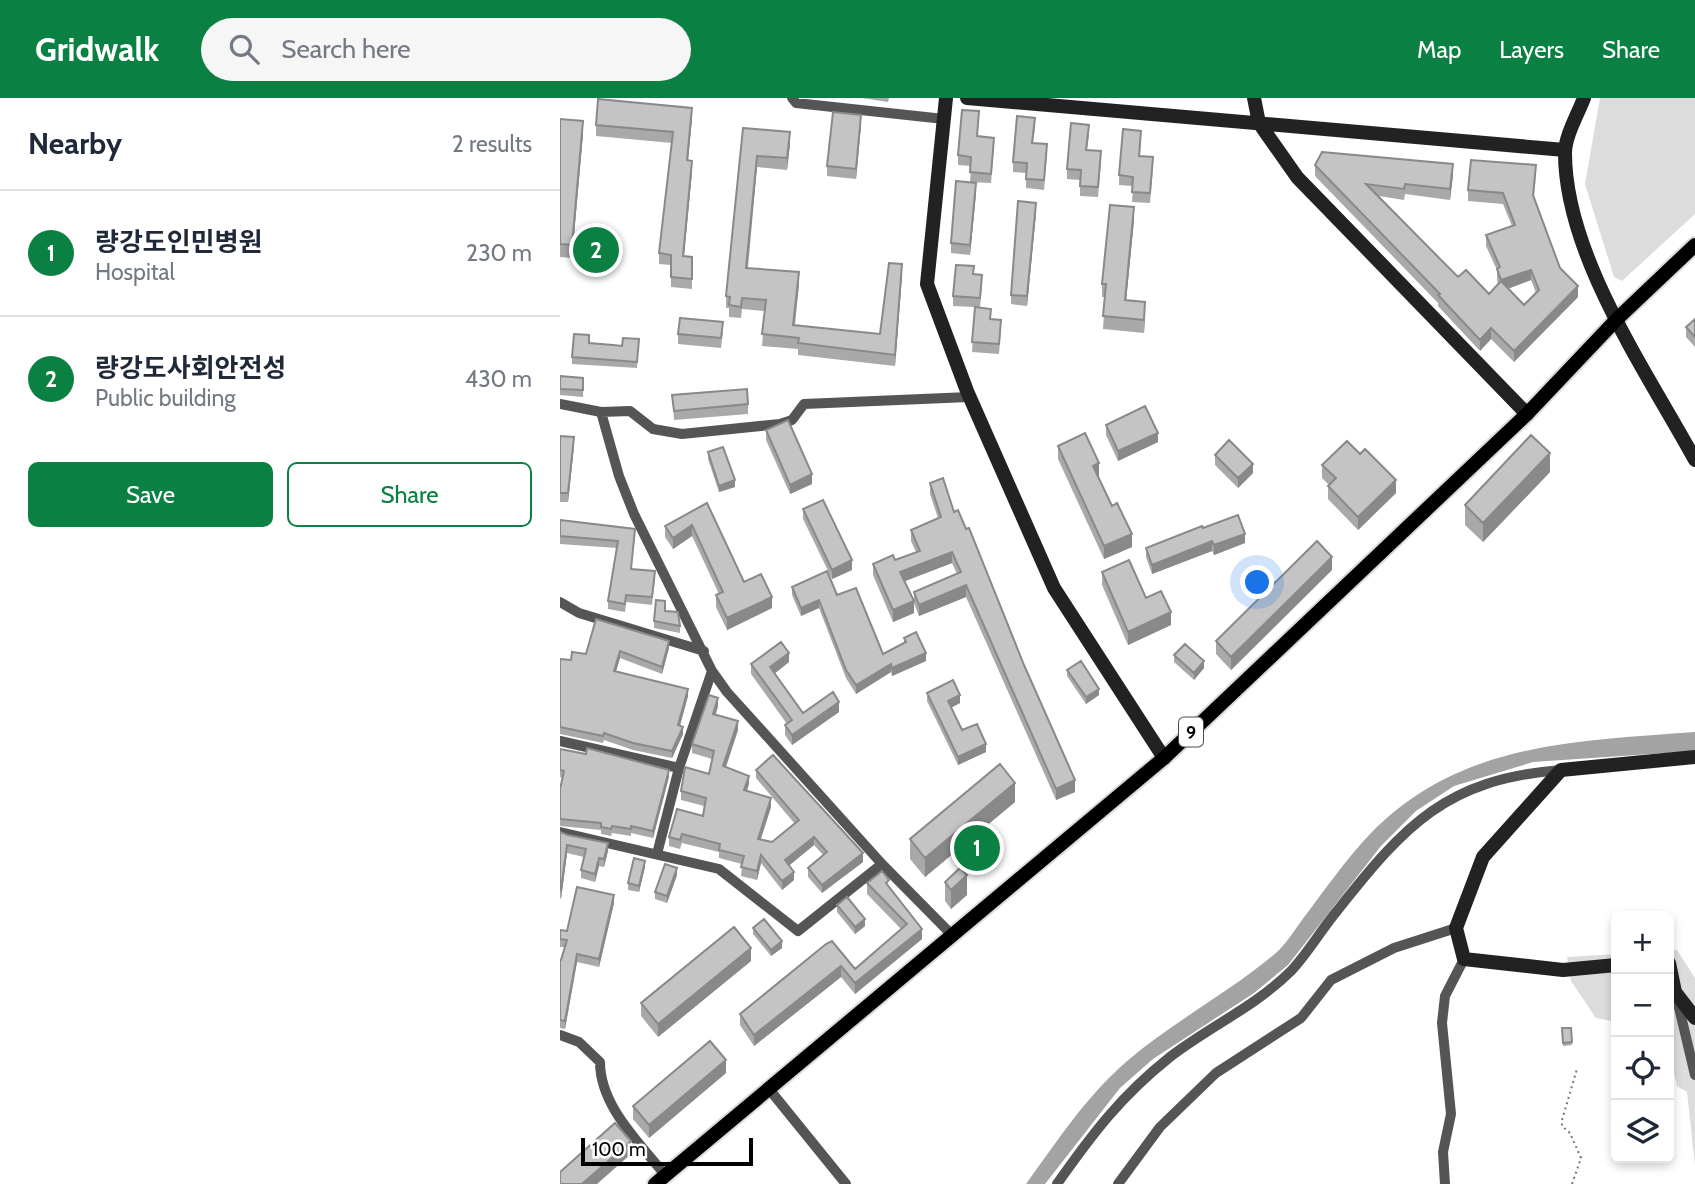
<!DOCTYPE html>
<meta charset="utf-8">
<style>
body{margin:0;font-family:Cabin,"Noto Sans KR",sans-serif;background:#f6f6f7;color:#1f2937}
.controls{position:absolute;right:21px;bottom:21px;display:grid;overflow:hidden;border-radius:10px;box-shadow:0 4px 10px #0003}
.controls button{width:63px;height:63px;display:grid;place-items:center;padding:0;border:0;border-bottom:2px solid #e0e1e3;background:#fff;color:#1f2937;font:35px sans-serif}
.scale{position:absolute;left:21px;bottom:18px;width:172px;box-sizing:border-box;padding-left:7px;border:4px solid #000;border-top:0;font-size:19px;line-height:24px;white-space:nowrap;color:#000;-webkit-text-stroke:5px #fff;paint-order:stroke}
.you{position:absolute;left:698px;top:485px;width:24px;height:24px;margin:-18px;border:5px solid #fff;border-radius:50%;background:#1a73e8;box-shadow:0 0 0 10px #1a73e833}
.badge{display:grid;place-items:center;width:46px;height:46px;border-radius:50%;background:#0b8043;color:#fff;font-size:23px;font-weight:700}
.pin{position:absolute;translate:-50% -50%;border:4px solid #fff;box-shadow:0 2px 7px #0006}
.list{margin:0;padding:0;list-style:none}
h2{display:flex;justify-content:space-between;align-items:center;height:91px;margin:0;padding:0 28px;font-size:30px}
h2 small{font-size:23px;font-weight:400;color:#747a83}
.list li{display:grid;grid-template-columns:46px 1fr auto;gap:21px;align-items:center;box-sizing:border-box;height:126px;padding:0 28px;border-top:2px solid #e0e1e3}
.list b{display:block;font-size:26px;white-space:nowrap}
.list p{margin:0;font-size:23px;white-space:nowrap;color:#747a83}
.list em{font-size:23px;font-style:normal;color:#747a83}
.actions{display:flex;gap:14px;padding:21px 28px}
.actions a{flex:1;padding:16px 0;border:2px solid #0b8043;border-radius:10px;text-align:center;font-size:24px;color:#0b8043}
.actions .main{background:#0b8043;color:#fff}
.icon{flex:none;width:38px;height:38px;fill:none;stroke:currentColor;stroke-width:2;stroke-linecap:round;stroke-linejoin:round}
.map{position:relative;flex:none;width:1135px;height:1086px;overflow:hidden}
header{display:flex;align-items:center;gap:42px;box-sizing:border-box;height:98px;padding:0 35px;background:#0b8043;color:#fff}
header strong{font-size:33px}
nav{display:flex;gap:38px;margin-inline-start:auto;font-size:24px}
.search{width:490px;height:63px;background:#f6f6f7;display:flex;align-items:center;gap:18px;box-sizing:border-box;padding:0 24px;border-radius:38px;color:#747a83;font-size:26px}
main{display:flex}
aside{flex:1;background:#fff}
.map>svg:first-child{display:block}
.green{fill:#dcdcdc}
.water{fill:#a3a3a3}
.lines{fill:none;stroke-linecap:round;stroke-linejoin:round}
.primary-casing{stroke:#dbdbdb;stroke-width:18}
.path{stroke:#777;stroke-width:2;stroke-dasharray:2 3.5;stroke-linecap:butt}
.street{stroke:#555;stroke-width:10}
.secondary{stroke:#222;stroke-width:14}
.primary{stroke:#000;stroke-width:14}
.wall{fill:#a9a9a9;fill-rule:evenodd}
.shaded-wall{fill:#898989}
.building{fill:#c4c4c4;stroke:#898989;stroke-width:2}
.labels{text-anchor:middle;stroke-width:5;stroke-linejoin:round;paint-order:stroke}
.shield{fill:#fff;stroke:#4c4c4c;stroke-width:2}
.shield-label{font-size:18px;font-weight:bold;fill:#000}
</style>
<header>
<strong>Gridwalk</strong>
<div class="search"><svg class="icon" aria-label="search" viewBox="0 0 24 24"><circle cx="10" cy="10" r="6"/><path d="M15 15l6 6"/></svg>Search here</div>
<nav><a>Map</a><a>Layers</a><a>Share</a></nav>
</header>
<main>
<aside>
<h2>Nearby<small>2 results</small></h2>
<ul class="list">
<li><span class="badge">1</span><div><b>량강도인민병원</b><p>Hospital</p></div><em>230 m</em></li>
<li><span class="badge">2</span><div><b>량강도사회안전성</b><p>Public building</p></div><em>430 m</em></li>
</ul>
<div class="actions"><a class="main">Save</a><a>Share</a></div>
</aside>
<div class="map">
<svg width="1135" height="1086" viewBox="0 0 1135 1086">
<rect width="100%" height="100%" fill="#fff"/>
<path class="green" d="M1040 0H1135V116L1062 183 1054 179 1025 86Z
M1109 852H1117L1135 880V1067L1127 994 1117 988 1109 953Z
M1056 856V924L1036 920 1011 883 1007 859Z"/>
<path class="water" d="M1135 634V653L973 664 894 688 856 713 821 748 728 867 694 895 593 961 560 990 485 1086H466C498 1042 525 1000 566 964 612 924 669 895 716 855 726 846 734 833 742 822 764 793 786 761 811 735 900 644 1016 643 1135 634Z"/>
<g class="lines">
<defs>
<path id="primary" d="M95 1086 604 660 967 316 1057 221 1135 147"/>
</defs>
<use href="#primary" class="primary-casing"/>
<path class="path" d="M1012 1086 1021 1060 1010 1035 1002 1028V1022L1017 971"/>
<path class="street" d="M232 0 236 5 384 21
M0 306 41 314 59 378 74 416 152 573 167 594 322 766 392 837
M41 314 70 313 93 331 122 336 220 326 232 322 244 306 409 299
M0 504 19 515 144 553
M0 643 119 670
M0 734 159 771 238 833 322 766
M97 756 119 670 152 573
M1117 901 1135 977
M0 937 19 944 40 964C40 1008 79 1044 105 1077
M209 991 286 1086
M497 1086C533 1035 561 998 610 959 649 929 696 908 731 873 748 855 761 832 777 813 845 727 886 681 1001 672
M558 1086 600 1029 656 975 741 920 771 882 834 850 896 830
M885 1086 883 1054 891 1016 882 925 885 898 904 861"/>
<path class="secondary" d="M386 0 367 186 407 293 494 490 604 660
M407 0 1005 52
M694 0 699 25 737 79 967 316
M1024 0C1018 16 1005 38 1005 55 1005 157 1087 274 1135 362
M1109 865 1115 894 1135 920
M1056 867 1003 872 904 861 896 830 923 759 1001 672 1135 659"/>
<use href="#primary" class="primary"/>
</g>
<path class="wall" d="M302 0H329L328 4Z
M132 20 128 62 132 73 124 158 132 159V191L111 189V167L99 166V155L112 45 36 38V27Z
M0 21 23 36 12 160 0 159Z
M419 23 417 38 434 49 431 85 410 84 411 68 398 67V57Z
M301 27 296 81 267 78V68Z
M183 30 230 46 227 72 197 69 188 170 239 186 235 227 320 236 342 177 335 268 238 257V251L202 248 205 213 182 211 181 220 169 219V210H166V198Z
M475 30 473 45 487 56 484 92 466 90V75L453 74V64Z
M529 37 527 52 541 63 538 99 520 98V82L507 81V71Z
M581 43 580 58 593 69 590 105 572 104 573 88 559 87V77Z
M755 67 893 77 890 102 845 96 844 102 819 98 898 179 929 196 938 186 937 182V172L926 148V137L952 128 943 106 908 103V92L976 77 974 99 1000 170 1018 199 954 264 931 241 920 253 878 208V205L755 78ZM971 182 976 195 964 207 948 191Z
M416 95 410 157 391 155V145Z
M476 115 467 208 451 206V197Z
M574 122 566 202 585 217 584 235 543 231 545 199H542V186Z
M414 176 422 187 420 210 441 231 439 256 412 254 415 209 393 208V198Z
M1135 221V249L1126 239V229Z
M163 234 161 250 118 246V236Z
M79 241 77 270 12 266V259L29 245 62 248Z
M0 278 23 280V299L0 297Z
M112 297 188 306V316L114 322Z
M546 327 598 344 558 363 546 337Z
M206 332 252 386 230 396 206 342Z
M0 338 14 348 8 404H0Z
M498 348 539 378 538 379 572 449 544 461 498 361Z
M148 354 175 389 159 394 148 361Z
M800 356 836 395 798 432 768 401V388L769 387 762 380V367Z
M655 357 693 375 678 390 655 367Z
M990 374 923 444 905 427V407Z
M370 385 394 414 515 694 496 702 406 499 359 518 354 505V494L397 476 392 465 345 483 354 515 333 524 313 477V466L335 462 356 454 351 443V432L378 420 370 396Z
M147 405 184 484 212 510 167 532 156 509V497L159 496 132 438 113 451 105 439V428Z
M243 411 292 472 272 481 243 421Z
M0 422 75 438 71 471 95 481 92 507 66 504 65 514 48 511V503L57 450 0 446Z
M643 430 685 445 654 457 652 453 592 476 586 459V450Z
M772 472 671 572 656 556V543Z
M542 474 586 500 611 527 568 547 542 487Z
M232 489 277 497 323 556 344 546V540L366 563 332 578 331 574 296 596 286 580 259 510 241 518 232 497Z
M94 523 120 528V535L94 530Z
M109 550 102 576 60 560 56 573 128 598 120 628 123 636 112 660 73 652 44 642 43 645 0 636V561L11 562 26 556Z
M614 557 644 570 634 582 614 564Z
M229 564 214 576 243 615 279 614 232 647 225 637V627L227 626 191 576V566Z
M507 572 539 597 526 606 507 578Z
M367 595 400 605 391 610 402 632 426 654 398 667 367 603Z
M158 608 156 616 178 632 166 669 189 686 187 693 211 709 201 741 212 744 235 726 196 680V672L303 764 262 795 248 779V770L263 757 254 747 229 767 234 782 222 792 201 765 197 782 181 778 182 766 159 760V754L122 745 120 751 109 748V739L143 718 144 708 121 702V693L149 676 152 661 132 655V646Z
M0 651 109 679 93 740 71 735V738L52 735 51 738 41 736V732L0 728V691L2 680 0 679Z
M455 704 365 779 350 761V741Z
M0 734 48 753 44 769 39 768 35 784 21 780V772L24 759 7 755 1 801 0 800Z
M85 769 79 794 68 792V785Z
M117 777 107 805 95 801V794Z
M385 784 407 797 391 811 385 803Z
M307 785 329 789 362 841 295 896 281 879 194 948 180 927V916L266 846 295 871 341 831 307 796Z
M54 805 39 869 17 864 5 931 0 930V862H1L5 849H0V832L7 833Z
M277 807 305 828 295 836 277 814Z
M193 830 222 850 211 858 193 836Z
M191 863 98 939 81 918V905Z
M1002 930H1011L1012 947 1003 948Z
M166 975 89 1040 73 1021V1008Z"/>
<path class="shaded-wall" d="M132 10V20L127 73V62Z
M301 17V27L296 81V71Z
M23 23V36L12 160V147Z
M230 34V46L227 72V60Z
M197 58V69L186 182V170Z
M132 63V73L123 168V158Z
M893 66V77L890 102V91Z
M416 85V95L410 157V147Z
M476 105V115L467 208V198Z
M574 109V122L565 215V202Z
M342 166V177L335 268V257Z
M971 172V182L941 193V182Z
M239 174V186L233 238V227Z
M1018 188V199L954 264V253Z
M585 204V217L584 235V222Z
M931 230V241L920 253V242Z
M598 335V344L558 363V353Z
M14 339V348L8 404V395Z
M990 355V374L923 444V425Z
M539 365V378L533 381V368Z
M693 366V375L678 390V380Z
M252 376V386L230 396V387Z
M175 382V389L159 394V388Z
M836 382V395L798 432V419Z
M132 427V438L113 451V440Z
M572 436V449L544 461V448Z
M685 436V445L654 457V447Z
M652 443V453L592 476V467Z
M392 454V465L340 485V474Z
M772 459V472L671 572V559Z
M292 462V472L272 481V472Z
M406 487V499L359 518V507Z
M212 499V510L167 532V520Z
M259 502V510L241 518V510Z
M354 503V515L333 524V512Z
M611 514V527L568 547V534Z
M109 543V550L102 576V569Z
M60 553V560L54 580V573Z
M229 555V564L210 579V569Z
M366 555V563L332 578V570Z
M644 563V570L634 582V575Z
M331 566V574L296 596V587Z
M128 591V598L118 634V627Z
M539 591V597L526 606V599Z
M400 597V605L388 611V603Z
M158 600V608L153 624V616Z
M279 604V614L232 647V637Z
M178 623V632L163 677V668Z
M123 629V636L112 660V653Z
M426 646V654L398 667V659Z
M109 672V679L93 740V733Z
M189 678V686L184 701V692Z
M515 682V694L496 702V691Z
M455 685V704L365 779V760Z
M211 700V709L198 749V741Z
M254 739V747L225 771V762Z
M48 745V753L44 769V761Z
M7 747V755L1 801V792Z
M303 755V764L262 795V787Z
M201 757V765L197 782V773Z
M39 760V768L35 784V776Z
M85 763V769L79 794V788Z
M117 770V777L107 805V798Z
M234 774V782L222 792V783Z
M407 777V797L391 811V792Z
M54 797V805L39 869V861Z
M305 821V828L295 836V829Z
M362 831V841L295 896V885Z
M222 843V850L211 858V852Z
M191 850V863L98 939V926Z
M17 856V864L5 931V923Z
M281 868V879L194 948V937Z
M166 962V975L89 1040V1027Z
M71 1043V1056L37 1086H22Z"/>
<path class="building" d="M38 1 132 10 127 62 132 63 123 158 132 159V181L111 179V157L99 155 113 34 36 27Z
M402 12 419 13 417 38 434 40 431 76 410 74 411 59 398 57Z
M273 14 301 17 296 71 267 68Z
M457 18 475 20 472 45 487 46 484 82 466 81 467 65 453 64Z
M0 21 23 23 12 147 0 146Z
M511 25 529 27 526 52 541 53 538 89 520 88 521 72 507 71Z
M183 30 230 34 227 60 197 58 186 170 239 174 233 227 320 236 329 165 342 166 335 257 238 245 239 240 202 236 206 202 182 200 181 209 169 207 170 199 166 198Z
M563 31 581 33 579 58 593 59 590 95 572 94 573 79 559 77Z
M762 54 893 66 890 91 845 86 844 91 806 86 898 179 906 172 929 196 941 183 964 207 979 192 971 172 941 182 937 171 940 169 926 137 955 127 943 95 908 92 911 62 976 67 973 97 1000 170 1018 188 954 253 931 230 920 242 878 197 880 196 755 67Z
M396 83 416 85 410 147 391 145Z
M458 103 476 105 467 198 451 197Z
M550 107 574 109 565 202 585 204 584 222 543 218 546 186H542Z
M396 167 414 168 413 176 422 177 420 200 393 198Z
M415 209 431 211 430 221 441 222 439 246 412 244Z
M120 220 163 224 161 240 118 236Z
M1135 221V239L1126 229Z
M14 236 29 237V245L53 247 62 248 63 240 79 241 77 264 12 259Z
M0 278 23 280V292L0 291Z
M187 291 188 306 114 313 112 297Z
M585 308 598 335 558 353 546 327Z
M228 322 252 376 230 387 206 332Z
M525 335 539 365 533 368 552 408 557 405 572 436 544 448 498 348Z
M971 337 990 355 923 425 905 407Z
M0 338 14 339 8 395H0Z
M669 342 693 366 678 380 655 357Z
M787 343 800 356 805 351 836 382 798 419 768 388 776 380 762 367Z
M163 349 175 382 159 388 148 354Z
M383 380 394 414 398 412 406 431 409 430 464 567 515 682 496 691 406 487 359 507 354 494 401 474 392 454 340 474 354 503 333 512 313 466 333 457 335 462 360 453 351 432 381 419 370 385Z
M263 402 292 462 272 472 243 411Z
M147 405 184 484 201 476 212 499 167 520 156 497 163 494 132 427 113 440 105 428Z
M678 417 685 436 654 447 652 443 592 467 586 450 642 428 643 430Z
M0 422 75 431 71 471 95 473 92 499 66 497 65 506 48 503 58 443 0 438Z
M757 443 772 459 671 559 656 543Z
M569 462 586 500 601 493 611 514 568 534 542 474Z
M267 473 277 497 296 490 323 556 346 544 344 540 356 534 366 555 332 570 331 566 296 587 286 572 259 502 241 510 232 489Z
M96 502 105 503V513L118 514 120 528 94 523Z
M36 521 109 543 102 569 60 553 54 573 128 591 118 627 123 629 112 653 73 645 44 635 43 638 0 629V561L11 562 12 554 26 556Z
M221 544 229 555 210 569 243 615 273 594 279 604 232 637 225 627 232 622 191 566Z
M625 546 644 563 634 575 614 557Z
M521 563 539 591 526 599 507 572Z
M393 582 400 597 388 603 402 632 417 626 426 646 398 659 367 595Z
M149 597 158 600 153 616 178 623 163 668 189 678 184 692 211 700 198 741 212 744 239 722 196 672 213 657 303 755 262 787 248 770 267 754 254 739 225 762 234 774 222 783 201 757 197 773 181 769 184 758 159 752 160 746 122 736 120 742 109 739 117 711 143 718 146 700 121 693 125 669 149 676 154 653 132 646Z
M27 650 109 672 93 733 71 728V731L52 728 51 731 41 729V725L0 721V691L4 673 0 672V651L26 656Z
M440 666 455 685 365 760 350 741Z
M0 734 8 737 48 745 44 761 39 760 35 776 21 772 26 751 7 747 1 792H0Z
M74 760 85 763 79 788 68 785Z
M105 766 117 770 107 798 95 794Z
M400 770 407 777 391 792 385 784Z
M322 773 329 782 326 785 362 831 295 885 281 868 194 937 180 916 266 846 272 843 295 871 347 826 307 785Z
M17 789 54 797 39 861 17 856 5 923 0 922V862H1L7 842 0 841V832L7 833Z
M287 799 305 821 295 829 277 807Z
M204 821 222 843 211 852 193 830Z
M174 829 191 850 98 926 81 905Z
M1002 930H1011L1012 944 1003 945Z
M150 943 166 962 89 1027 73 1008Z
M55 1025 71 1043 22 1086H0V1074Z"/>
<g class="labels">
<rect class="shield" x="619" y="619.5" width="24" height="29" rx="5"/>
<g class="shield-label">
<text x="631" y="640">9</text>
</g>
</g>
</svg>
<div class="controls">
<button>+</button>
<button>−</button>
<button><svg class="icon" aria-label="locate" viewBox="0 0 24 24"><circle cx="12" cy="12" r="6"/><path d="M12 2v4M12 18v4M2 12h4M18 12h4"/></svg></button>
<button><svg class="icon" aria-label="layers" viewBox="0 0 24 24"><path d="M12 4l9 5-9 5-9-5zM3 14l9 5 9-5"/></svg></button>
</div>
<div class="scale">100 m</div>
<div class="you"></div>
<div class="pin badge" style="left:417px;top:750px">1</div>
<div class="pin badge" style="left:36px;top:152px">2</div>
</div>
</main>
